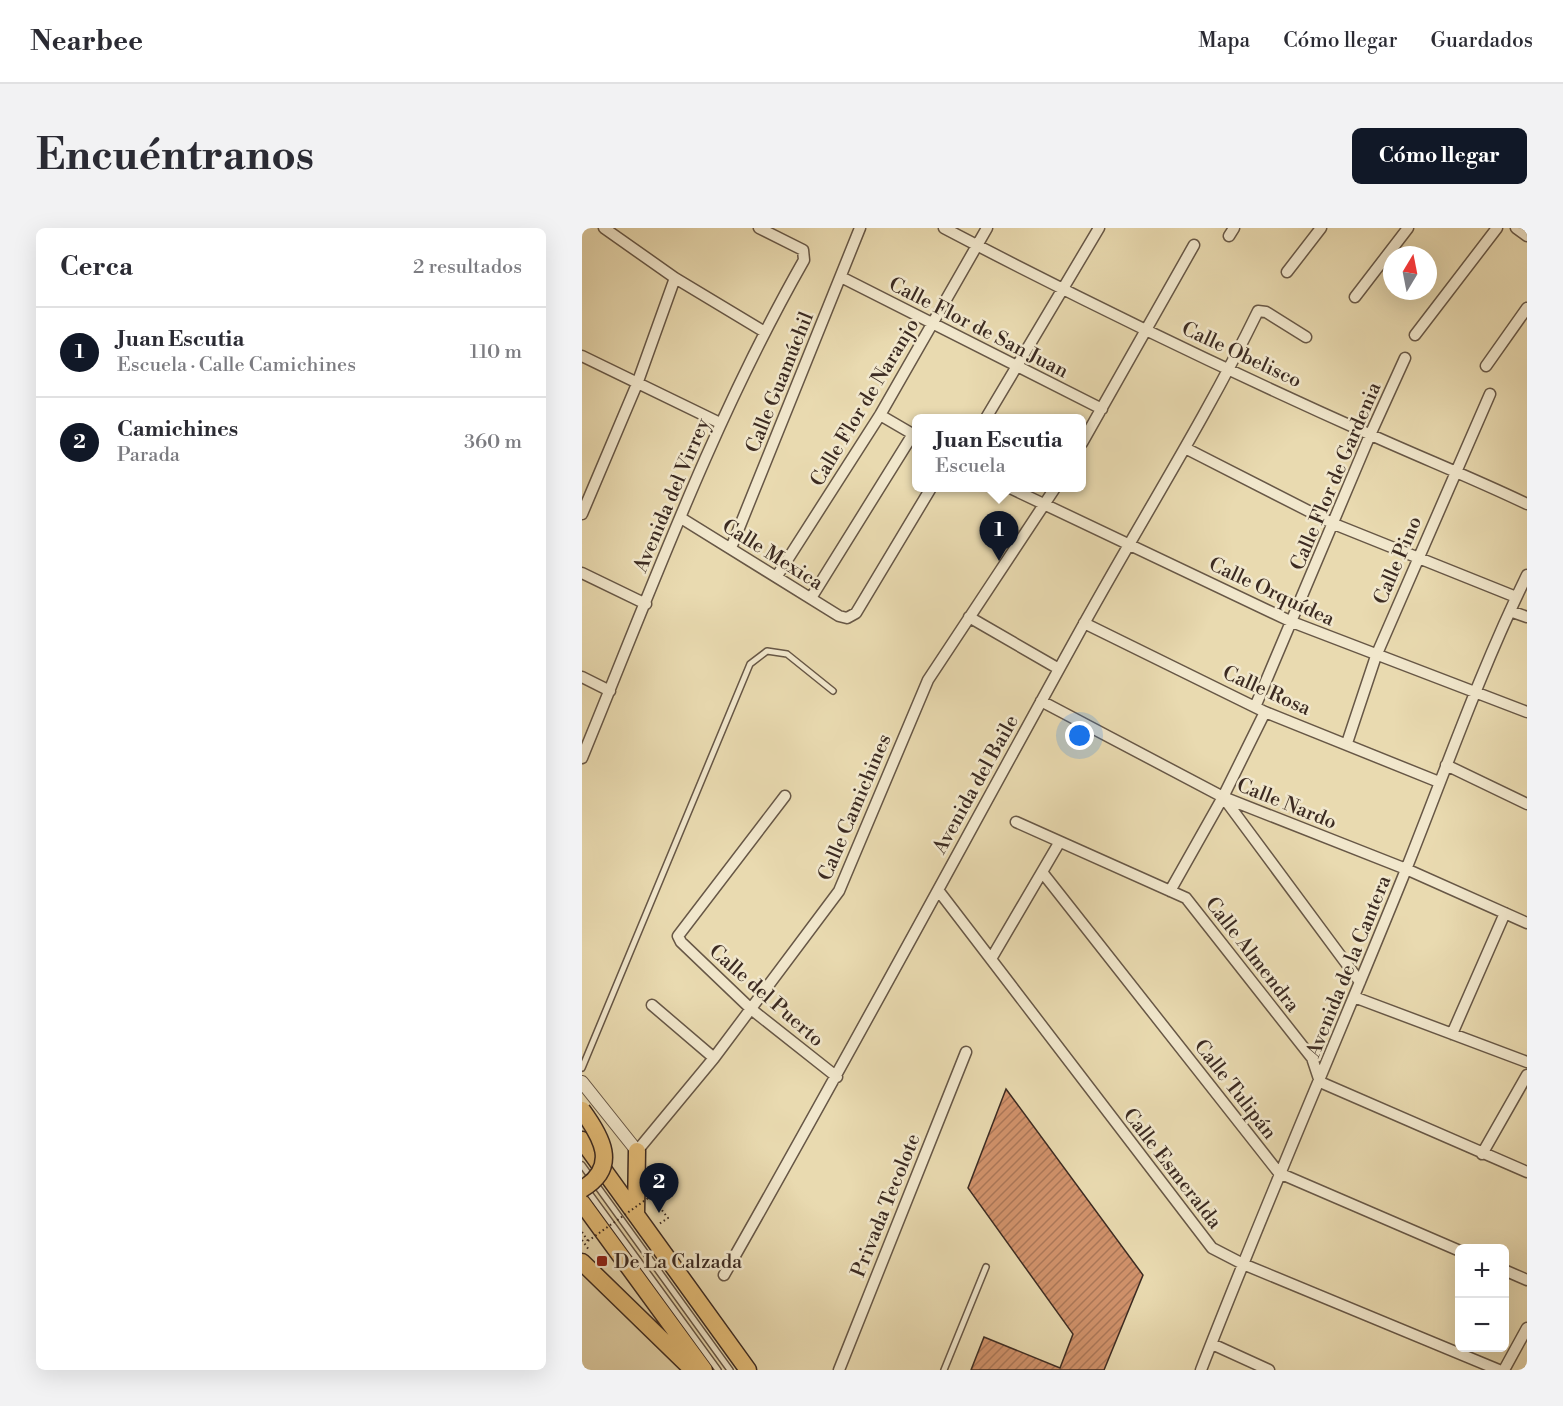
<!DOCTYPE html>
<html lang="es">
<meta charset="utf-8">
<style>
body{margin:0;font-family:"Libre Bodoni",serif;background:#f2f2f3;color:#2b2b33}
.controls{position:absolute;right:18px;bottom:18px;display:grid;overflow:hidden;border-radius:9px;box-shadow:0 6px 24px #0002}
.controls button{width:54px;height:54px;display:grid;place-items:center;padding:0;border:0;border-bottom:2px solid #e1e1e2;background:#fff;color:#2b2b33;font:30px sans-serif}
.compass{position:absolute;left:801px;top:18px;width:54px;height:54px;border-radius:50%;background:#fff;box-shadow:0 6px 24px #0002;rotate:10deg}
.you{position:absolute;left:498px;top:508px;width:21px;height:21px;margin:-15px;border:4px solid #fff;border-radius:50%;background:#1a73e8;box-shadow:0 0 0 9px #1a73e833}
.badge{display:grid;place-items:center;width:39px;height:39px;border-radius:50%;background:#111827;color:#fff;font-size:20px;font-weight:700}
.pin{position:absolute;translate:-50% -50px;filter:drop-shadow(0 2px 3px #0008)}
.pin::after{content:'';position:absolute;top:32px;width:21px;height:18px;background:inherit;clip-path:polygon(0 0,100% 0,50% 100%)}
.popup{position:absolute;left:330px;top:186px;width:174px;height:78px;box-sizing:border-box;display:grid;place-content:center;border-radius:9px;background:#fff;filter:drop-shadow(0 2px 4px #0005);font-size:20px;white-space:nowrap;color:#7c7c81}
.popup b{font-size:22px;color:#2b2b33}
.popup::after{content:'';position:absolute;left:50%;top:100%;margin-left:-12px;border:12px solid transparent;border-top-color:#fff}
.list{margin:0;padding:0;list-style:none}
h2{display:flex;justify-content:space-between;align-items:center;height:78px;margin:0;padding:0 24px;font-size:26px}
h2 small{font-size:20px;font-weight:400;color:#7c7c81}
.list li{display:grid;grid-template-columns:39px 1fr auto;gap:18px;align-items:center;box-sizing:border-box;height:90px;padding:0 24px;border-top:2px solid #e1e1e2}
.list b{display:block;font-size:22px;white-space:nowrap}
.list p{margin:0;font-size:20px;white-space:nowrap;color:#7c7c81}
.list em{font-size:20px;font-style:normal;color:#7c7c81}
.map{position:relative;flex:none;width:945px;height:1142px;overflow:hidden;border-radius:9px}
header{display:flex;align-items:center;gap:36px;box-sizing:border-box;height:84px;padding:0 30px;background:#fff;border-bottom:2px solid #e1e1e2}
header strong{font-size:28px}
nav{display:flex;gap:33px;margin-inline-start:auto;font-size:21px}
.intro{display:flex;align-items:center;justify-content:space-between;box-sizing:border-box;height:144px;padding:0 36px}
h1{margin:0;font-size:42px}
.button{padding:15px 27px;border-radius:9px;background:#111827;color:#fff;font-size:21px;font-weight:700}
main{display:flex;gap:36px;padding:0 36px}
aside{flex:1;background:#fff;border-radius:9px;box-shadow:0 6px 24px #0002}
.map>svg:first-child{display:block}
.building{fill:url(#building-hatch);stroke:#3c2b22;stroke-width:1.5}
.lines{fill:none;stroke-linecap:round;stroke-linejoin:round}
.service-casing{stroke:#675746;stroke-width:8}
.minor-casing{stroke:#675746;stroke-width:13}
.tertiary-casing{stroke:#675746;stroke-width:14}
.trunk-casing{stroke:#3c2b22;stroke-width:19}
.path{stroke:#3c2b22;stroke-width:2;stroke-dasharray:1.5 3;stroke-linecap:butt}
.service{stroke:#f1e7cc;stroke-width:5}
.minor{stroke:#f1e7cc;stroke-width:10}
.tertiary{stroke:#f1e7cc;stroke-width:12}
.trunk{stroke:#e4bd78;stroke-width:16}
.trunk-bridge-casing{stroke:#3c2b22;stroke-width:19;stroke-linecap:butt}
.path-bridge{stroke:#3c2b22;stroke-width:2;stroke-dasharray:1.5 3;stroke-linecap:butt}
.trunk-bridge{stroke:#e4bd78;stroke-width:16}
.poi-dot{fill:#8f2418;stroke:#f1e7cc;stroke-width:2}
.labels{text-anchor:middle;stroke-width:5;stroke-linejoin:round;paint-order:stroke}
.street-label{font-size:20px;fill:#3c2b22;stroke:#f1e7cc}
.poi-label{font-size:20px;fill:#3c2b22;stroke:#f1e7cc;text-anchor:start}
</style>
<header>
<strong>Nearbee</strong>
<nav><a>Mapa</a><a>Cómo llegar</a><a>Guardados</a></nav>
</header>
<div class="intro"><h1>Encuéntranos</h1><a class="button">Cómo llegar</a></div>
<main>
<aside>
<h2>Cerca<small>2 resultados</small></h2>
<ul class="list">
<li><span class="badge">1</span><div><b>Juan Escutia</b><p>Escuela · Calle Camichines</p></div><em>110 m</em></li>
<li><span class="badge">2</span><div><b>Camichines</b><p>Parada</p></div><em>360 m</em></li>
</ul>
</aside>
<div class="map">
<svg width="945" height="1142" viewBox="0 0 945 1142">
<defs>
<pattern id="building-hatch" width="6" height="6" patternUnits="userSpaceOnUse" patternTransform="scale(1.5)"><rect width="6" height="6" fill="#d1926b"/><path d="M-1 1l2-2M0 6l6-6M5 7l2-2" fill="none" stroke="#ab7758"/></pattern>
</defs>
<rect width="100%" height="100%" fill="#e9dab0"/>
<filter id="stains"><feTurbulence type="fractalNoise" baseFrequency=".00333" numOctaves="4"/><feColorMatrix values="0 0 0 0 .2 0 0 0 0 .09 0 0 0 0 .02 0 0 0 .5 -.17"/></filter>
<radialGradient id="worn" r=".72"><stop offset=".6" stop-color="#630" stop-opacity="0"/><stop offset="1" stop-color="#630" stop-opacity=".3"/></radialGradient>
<path class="building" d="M424 861 561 1047 522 1142H389L402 1109 478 1140 491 1106 386 960Z"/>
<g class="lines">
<defs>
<path id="service" d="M0 840 168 436 185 423 205 426 251 463
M0 937 148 1142
M5 962 136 1142
M362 1142 404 1039"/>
<path id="minor" d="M22 0 93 50 181 103
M362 0C501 73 644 142 787 206 840 230 893 251 945 276
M934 0 945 8
M647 8 652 0
M705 44 739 0
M259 49 520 181
M773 69 826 0
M833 107 915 0
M0 128 138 195
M904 138 945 80
M298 187 334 208
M404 190 517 0
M500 215 612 17
M603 220 752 296 934 369
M428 260 710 394 945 484
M0 286 55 156 93 50
M99 290 257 388 265 390 274 385 349 260
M149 320 278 0
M0 345 64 376
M195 348 298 187 405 0
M229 370 331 206
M928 383 945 389
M387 389 477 441
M502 395 683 484 857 554
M0 449 28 463
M459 473 641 569 824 641 945 695
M673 479 788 207 823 130
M765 515 794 428 908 166
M0 530C69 362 132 190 222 32L221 22 177 0
M864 537 945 576
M203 568 96 708 99 714 169 781 255 849
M641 569 778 754
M434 594 604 670 730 830 738 854 945 944
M460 644 697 945 878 1023
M356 662 630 1020 661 1036 917 1142
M588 663 641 569 683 484
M409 731 477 615
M772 769 945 834
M70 777 132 830
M870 806 923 685
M55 923 132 830 257 663 346 452 473 260
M900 926 945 847
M922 1042 945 1052
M142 1047C262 837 376 624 493 412 553 302 621 196 676 83L684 84 724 109
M630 1116 687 1142
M257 1142 384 824
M619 1142C684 974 756 810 823 644 863 544 898 443 945 347
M922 1142 945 1100"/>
<path id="tertiary" d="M0 854 55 923"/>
<path id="trunk" d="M0 912 166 1142
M0 975 122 1142
M54 986 55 923
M0 1034 111 1142"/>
</defs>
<use href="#service" class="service-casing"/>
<use href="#minor" class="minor-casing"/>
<use href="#tertiary" class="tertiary-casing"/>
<use href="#trunk" class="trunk-casing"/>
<path class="path" d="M69 968 86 990 77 996
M0 1004 6 1013
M0 1012 7 1022"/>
<use href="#service" class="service"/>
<use href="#minor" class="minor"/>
<use href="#tertiary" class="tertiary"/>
<use href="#trunk" class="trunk"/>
<defs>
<path id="trunk-bridge" d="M0 882C19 908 38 939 0 961"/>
</defs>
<use href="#trunk-bridge" class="trunk-bridge-casing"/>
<path class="path-bridge" d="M6 1013 69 968"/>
<use href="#trunk-bridge" class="trunk-bridge"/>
</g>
<rect class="poi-dot" x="14" y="1027" width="12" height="12" rx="3"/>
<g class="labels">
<g class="street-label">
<text transform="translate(397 99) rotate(27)" y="7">Calle Flor de San Juan</text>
<text transform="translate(660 126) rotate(25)" y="7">Calle Obelisco</text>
<text transform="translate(197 154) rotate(-68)" y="7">Calle Guamúchil</text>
<text transform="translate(282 174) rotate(-59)" y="7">Calle Flor de Naranjo</text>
<text transform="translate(753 248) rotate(-67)" y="7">Calle Flor de Gardenia</text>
<text transform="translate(89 267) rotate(-67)" y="7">Avenida del Virrey</text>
<text transform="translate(191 326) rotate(32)" y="7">Calle Mexica</text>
<text transform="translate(815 332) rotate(-67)" y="7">Calle Pino</text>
<text transform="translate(690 363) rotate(25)" y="7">Calle Orquídea</text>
<text transform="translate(685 462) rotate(24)" y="7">Calle Rosa</text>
<text transform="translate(393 556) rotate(-61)" y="7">Avenida del Baile</text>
<text transform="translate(705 575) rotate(22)" y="7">Calle Nardo</text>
<text transform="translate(272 579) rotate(-67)" y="7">Calle Camichines</text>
<text transform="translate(671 726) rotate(52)" y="7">Calle Almendra</text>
<text transform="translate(766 738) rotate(-68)" y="7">Avenida de la Cantera</text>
<text transform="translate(185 767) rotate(41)" y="7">Calle del Puerto</text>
<text transform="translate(654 861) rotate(52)" y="7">Calle Tulipán</text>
<text transform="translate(591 940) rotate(52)" y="7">Calle Esmeralda</text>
<text transform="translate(303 977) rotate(-68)" y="7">Privada Tecolote</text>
</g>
<g class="poi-label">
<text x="32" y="1040">De La Calzada</text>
</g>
</g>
<rect width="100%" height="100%" filter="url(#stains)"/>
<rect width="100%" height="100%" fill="url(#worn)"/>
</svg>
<div class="controls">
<button>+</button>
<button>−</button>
</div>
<svg class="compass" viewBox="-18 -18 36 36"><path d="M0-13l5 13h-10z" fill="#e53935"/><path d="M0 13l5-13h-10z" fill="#7c7c81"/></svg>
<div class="you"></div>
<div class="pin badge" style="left:417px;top:333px">1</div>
<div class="popup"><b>Juan Escutia</b>Escuela</div>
<div class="pin badge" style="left:77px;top:985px">2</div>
</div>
</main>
